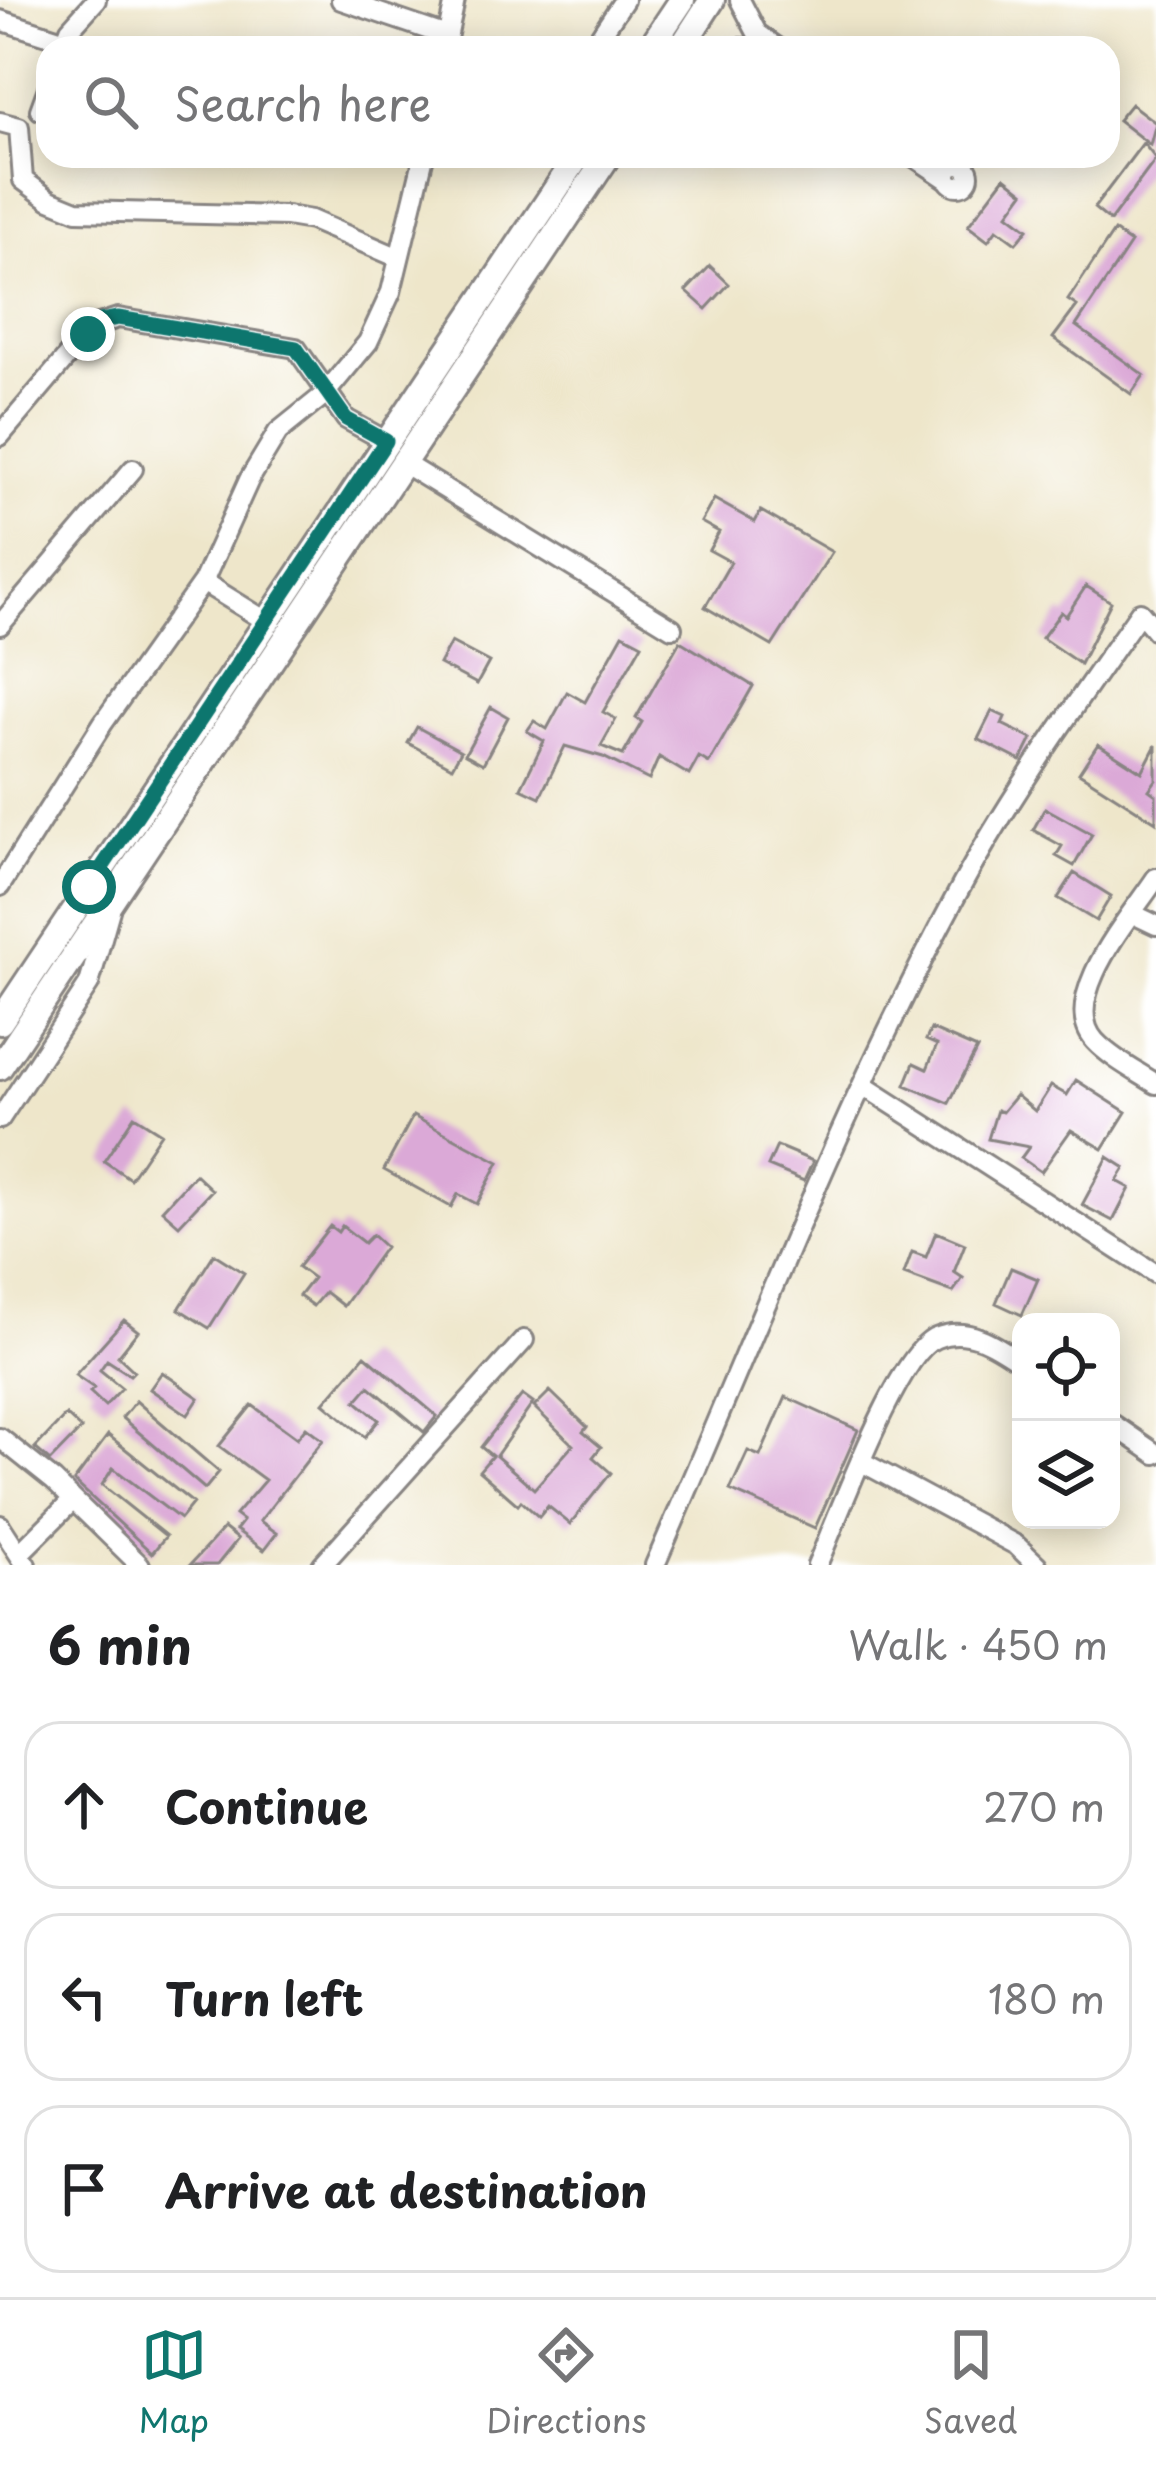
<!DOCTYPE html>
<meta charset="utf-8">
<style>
body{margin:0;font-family:"Playpen Sans",sans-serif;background:#f6f6f6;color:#202124}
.controls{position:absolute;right:36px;bottom:36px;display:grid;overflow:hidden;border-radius:24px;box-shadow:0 6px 30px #0003}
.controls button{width:108px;height:108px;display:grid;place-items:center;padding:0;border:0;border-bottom:3px solid #e0e0e0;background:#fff;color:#202124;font:60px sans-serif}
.stop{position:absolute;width:36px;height:36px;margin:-27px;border:9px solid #0f766e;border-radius:50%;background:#fff}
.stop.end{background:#0f766e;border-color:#fff;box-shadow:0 3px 12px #0008}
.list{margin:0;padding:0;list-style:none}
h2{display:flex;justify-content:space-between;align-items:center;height:156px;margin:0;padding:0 48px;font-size:51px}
h2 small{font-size:39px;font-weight:400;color:#757577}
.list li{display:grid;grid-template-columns:78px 1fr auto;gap:36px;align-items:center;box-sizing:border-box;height:168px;margin:0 24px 24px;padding:0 24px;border:3px solid #e0e0e0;border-radius:36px}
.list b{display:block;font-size:45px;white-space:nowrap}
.list em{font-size:39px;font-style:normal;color:#757577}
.icon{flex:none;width:66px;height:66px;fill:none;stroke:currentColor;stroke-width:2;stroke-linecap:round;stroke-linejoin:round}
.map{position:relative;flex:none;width:1156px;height:1565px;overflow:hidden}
.search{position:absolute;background:#fff;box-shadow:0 6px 30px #0003;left:36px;right:36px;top:36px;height:132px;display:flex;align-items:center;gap:30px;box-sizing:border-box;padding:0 42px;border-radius:36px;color:#757577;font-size:45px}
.sheet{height:732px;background:#fff}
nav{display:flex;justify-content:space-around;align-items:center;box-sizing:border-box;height:168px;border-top:3px solid #e0e0e0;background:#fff;font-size:33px;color:#757577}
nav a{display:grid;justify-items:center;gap:6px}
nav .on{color:#0f766e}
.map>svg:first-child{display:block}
.building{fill:#dba9d7}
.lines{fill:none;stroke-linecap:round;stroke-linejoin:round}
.minor-casing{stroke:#888482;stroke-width:24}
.major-casing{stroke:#888482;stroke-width:30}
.minor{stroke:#fff;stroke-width:18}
.major{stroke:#fff;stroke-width:24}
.route{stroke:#0f766e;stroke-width:15}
</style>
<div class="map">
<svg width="1156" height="1565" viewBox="0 0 1156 1565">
<rect width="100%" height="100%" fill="#fff"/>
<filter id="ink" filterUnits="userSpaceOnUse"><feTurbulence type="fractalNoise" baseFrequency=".00833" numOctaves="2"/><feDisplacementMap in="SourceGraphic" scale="24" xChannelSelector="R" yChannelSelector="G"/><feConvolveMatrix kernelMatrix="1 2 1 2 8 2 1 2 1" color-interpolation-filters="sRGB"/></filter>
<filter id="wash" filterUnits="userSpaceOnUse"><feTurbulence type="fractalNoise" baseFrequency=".004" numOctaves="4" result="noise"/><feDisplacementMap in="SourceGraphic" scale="48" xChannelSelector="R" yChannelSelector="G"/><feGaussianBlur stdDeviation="2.7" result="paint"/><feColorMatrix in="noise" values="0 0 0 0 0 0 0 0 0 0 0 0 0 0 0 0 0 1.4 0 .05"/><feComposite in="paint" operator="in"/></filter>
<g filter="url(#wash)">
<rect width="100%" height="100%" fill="#eee6ca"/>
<g id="blocks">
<path class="building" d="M1131 104 1156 123 1150 145 1118 120Z
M1143 143 1156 159 1110 221 1094 208Z
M1005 177 1024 192 1008 214 1028 229 1016 243 997 229 988 241 968 226Z
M1114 231 1131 243 1076 326 1144 375 1131 394 1053 338 1077 306 1068 300Z
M710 266 729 284 706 309 686 291Z
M714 499 755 522 761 511 832 552 772 646 705 607 731 562 709 550 719 532 701 522Z
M1086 586 1111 602 1080 664 1042 638 1061 612 1066 616Z
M623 634 642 644 603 712 616 719 601 746 623 755 642 722 636 718 680 641 753 686 709 763 699 757 689 775 659 757 649 780 603 757 565 746 540 797 521 788 544 741 527 731 534 721 547 729 567 692 585 702Z
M451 642 489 662 477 684 439 664Z
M491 707 508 717 483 764 465 754Z
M992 711 1005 717 1002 724 1032 739 1021 761 978 739Z
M417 727 461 751 452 767 408 743Z
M1098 744 1142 772 1156 745V780L1149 790 1156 795V822L1079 773Z
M1045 808 1092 834 1074 866 1056 856 1062 846 1033 830Z
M1074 873 1111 896 1096 921 1058 898Z
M931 1029 977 1049 949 1103 905 1085 914 1063 927 1069 937 1045 926 1040Z
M1076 1080 1126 1112 1103 1149 1071 1130 1041 1172 1021 1158 1029 1147 988 1139 997 1110 1002 1112 1016 1095 1035 1111 1051 1086 1067 1095Z
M134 1116 161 1133 130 1179 104 1161Z
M413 1116 499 1162 477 1204 458 1194 451 1207 384 1170Z
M777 1146 813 1161 804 1181 768 1166Z
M1108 1157 1125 1168 1117 1181 1130 1188 1113 1221 1082 1205Z
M195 1174 212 1190 179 1225 162 1210Z
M330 1226 338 1232 342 1226 364 1243 372 1235 385 1247 343 1306 325 1292 313 1306 299 1296 313 1278 298 1267Z
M936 1232 965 1244 954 1272 963 1278 953 1292 904 1274 912 1252 926 1257Z
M214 1254 244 1273 209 1328 179 1309Z
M1011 1268 1038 1279 1022 1315 996 1303Z
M124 1320 138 1331 118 1356 134 1371 130 1375 107 1360 100 1370 122 1388 105 1406 90 1392 94 1388 75 1375Z
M365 1355 437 1416 424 1432 369 1386 356 1401 379 1420 365 1437 324 1403Z
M162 1372 199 1398 188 1415 150 1389Z
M550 1391 587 1427 583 1432 601 1447 593 1457 611 1473 570 1524 548 1506 539 1517 521 1501 518 1505 479 1471 492 1456 481 1447 522 1395 533 1403 496 1456 534 1489 573 1445 534 1407Z
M786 1397 858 1430 815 1528 730 1490 748 1451 760 1456Z
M136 1401 219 1472 205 1489 122 1418Z
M252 1405 297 1438 306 1427 323 1440 260 1521 277 1533 264 1550 236 1530 243 1521 235 1515 265 1480 219 1446Z
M66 1415 81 1429 50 1461 35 1448Z
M108 1435 193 1503 180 1519 113 1468 102 1485 166 1536 152 1553 74 1481Z
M224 1528 238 1539 217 1565H190Z"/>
</g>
</g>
<g filter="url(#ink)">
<use href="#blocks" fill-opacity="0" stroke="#888482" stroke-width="3"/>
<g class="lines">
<defs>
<path id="minor" d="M341 0 447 36
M740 0 757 33 778 48
M0 20 66 41
M518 46 521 48
M63 48 70 29 96 0
M445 48 455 0
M592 48 624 0
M712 48H744
M40 110 48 88
M0 122 19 127 23 180 50 200 77 211 287 216 311 220 399 258
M913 156 947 179
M947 175a11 11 0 1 1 22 0a11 11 0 1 1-22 0Z
M0 436 93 326 118 318 296 348 346 419 386 441
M403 463 672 628
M203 582 266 621
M0 625 133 469
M1156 878C1132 915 1057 999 1095 1041 1111 1058 1136 1071 1156 1084
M0 886 103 723 203 582 249 480 278 432 324 395 368 342 391 292 424 156
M1133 914 1156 925
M864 1086 1156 1274
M0 1119 89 984 110 910
M1111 1423 1156 1454
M0 1438 54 1481 140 1565
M862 1462 1016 1545 1037 1565
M0 1525 26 1565
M19 1554 72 1501
M322 1565 524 1340
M655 1565C753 1341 841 1109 957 894 1010 795 1076 704 1140 612L1156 631
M817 1565C837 1521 897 1353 936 1338 968 1325 996 1345 1021 1362"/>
<path id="major" d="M650 48 682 0
M681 48 712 0
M0 1022 578 156
M0 1067 608 156"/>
</defs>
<use href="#minor" class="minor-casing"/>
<use href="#major" class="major-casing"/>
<use href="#minor" class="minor"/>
<use href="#major" class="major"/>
</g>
</g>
<g class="lines" filter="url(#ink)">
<path class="route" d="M88 334 101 321 118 318 296 348 346 419 386 441 89 887"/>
</g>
</svg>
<div class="controls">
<button><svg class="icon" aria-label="locate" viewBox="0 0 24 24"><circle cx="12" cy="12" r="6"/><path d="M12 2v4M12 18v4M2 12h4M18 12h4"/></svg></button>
<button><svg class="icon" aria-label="layers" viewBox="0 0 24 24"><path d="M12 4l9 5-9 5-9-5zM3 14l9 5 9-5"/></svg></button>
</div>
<div class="stop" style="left:89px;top:887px"></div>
<div class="stop end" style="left:88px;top:334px"></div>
<div class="search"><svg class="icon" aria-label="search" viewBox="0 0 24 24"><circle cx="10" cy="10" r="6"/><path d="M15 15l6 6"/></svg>Search here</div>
</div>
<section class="sheet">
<h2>6 min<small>Walk · 450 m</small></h2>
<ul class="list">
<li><svg class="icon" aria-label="ahead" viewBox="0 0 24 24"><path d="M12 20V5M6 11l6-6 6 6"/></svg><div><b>Continue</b></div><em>270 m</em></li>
<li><svg class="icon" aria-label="left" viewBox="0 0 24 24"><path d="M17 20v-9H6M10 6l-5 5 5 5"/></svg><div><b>Turn left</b></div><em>180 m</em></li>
<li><svg class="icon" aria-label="arrive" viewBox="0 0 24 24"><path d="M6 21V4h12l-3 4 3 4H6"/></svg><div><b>Arrive at destination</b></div></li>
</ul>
</section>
<nav>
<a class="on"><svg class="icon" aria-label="map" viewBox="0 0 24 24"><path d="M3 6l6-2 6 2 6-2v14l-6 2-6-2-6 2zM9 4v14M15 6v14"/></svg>Map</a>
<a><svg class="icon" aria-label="directions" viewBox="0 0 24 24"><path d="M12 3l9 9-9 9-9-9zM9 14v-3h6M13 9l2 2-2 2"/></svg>Directions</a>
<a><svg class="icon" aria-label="saved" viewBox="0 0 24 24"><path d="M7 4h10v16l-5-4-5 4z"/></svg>Saved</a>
</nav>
